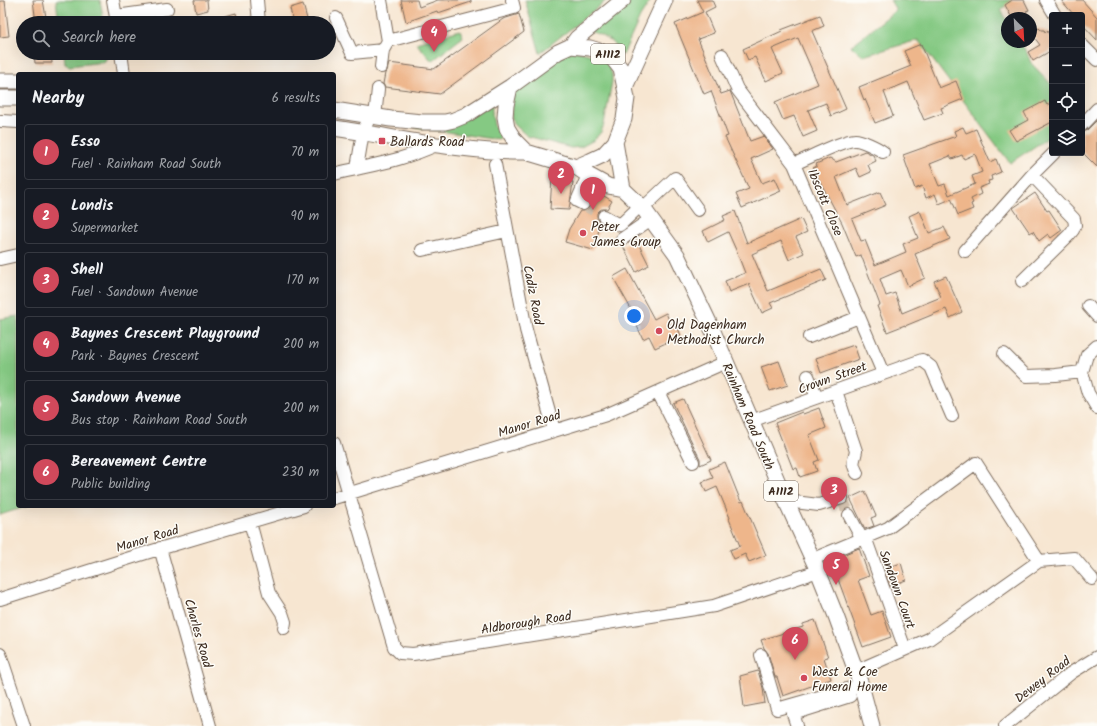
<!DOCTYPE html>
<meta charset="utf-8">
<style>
body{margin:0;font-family:Kalam,sans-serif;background:#242831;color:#f1f3f6}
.controls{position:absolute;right:12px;top:12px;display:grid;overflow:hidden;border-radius:4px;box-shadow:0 4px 16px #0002}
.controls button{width:36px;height:36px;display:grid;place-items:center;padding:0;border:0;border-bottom:1px solid #363941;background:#171b24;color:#f1f3f6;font:20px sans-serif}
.compass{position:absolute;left:1001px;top:12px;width:36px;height:36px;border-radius:50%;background:#171b24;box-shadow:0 4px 16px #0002;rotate:156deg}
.you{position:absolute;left:634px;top:316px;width:14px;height:14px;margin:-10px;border:3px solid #fff;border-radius:50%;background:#1a73e8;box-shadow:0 0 0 6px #1a73e833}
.badge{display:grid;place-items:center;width:26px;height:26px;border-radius:50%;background:#d1495b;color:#fff;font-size:13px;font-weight:700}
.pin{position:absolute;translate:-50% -33px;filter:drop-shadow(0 1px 2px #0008)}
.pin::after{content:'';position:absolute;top:21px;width:14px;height:12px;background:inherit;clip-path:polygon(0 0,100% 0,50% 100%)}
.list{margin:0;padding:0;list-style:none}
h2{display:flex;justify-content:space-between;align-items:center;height:52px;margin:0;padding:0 16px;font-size:17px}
h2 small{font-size:13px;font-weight:400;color:#9ea1a6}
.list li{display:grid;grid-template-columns:26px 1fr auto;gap:12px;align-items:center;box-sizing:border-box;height:56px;margin:0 8px 8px;padding:0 8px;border:1px solid #363941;border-radius:4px}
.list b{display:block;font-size:15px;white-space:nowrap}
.list p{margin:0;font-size:13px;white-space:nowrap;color:#9ea1a6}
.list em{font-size:13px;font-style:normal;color:#9ea1a6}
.icon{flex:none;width:22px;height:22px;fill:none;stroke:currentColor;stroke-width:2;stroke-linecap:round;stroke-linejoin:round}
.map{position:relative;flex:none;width:1097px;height:726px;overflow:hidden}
.search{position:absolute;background:#171b24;box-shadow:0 4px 16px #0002;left:16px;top:16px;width:320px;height:44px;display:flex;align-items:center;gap:10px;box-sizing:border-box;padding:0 14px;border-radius:22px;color:#9ea1a6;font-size:15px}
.panel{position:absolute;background:#171b24;box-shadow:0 4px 16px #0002;left:16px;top:72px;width:320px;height:436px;border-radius:4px}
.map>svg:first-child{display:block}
.green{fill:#85c983;stroke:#607a50}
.building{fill:#eeb68b;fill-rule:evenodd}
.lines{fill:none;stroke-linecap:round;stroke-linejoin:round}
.minor-tunnel{stroke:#d1c0ad;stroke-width:12;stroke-dasharray:12 6;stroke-linecap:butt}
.minor-casing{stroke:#7d6c5d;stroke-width:14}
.major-casing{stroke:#7d6c5d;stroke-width:17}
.minor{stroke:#fff;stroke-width:12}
.major{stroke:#fff;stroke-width:15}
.poi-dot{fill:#d1495b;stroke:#fdfcf7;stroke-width:1.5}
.labels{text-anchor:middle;stroke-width:3;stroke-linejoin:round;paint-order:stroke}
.shield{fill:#fdfcf7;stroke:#75695f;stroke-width:1}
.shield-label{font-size:12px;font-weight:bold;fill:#3b2a1e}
.poi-label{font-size:13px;fill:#3b2a1e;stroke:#fdfcf7;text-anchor:start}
.street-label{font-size:13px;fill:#3b2a1e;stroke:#fdfcf7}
</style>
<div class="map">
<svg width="1097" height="726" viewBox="0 0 1097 726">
<rect width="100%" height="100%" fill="#fdfcf7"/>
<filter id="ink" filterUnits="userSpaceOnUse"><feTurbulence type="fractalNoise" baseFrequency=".025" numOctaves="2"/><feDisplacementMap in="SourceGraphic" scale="8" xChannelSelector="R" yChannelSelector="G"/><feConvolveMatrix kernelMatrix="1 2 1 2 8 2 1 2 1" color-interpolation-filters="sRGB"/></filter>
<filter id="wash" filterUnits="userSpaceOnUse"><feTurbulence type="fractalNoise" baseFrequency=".012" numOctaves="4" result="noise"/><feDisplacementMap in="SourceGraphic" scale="16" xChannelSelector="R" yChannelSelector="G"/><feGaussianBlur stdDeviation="0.9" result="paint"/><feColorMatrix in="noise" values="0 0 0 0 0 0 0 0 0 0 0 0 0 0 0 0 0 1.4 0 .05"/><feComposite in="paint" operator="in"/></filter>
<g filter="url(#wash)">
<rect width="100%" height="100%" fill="#f7e6d1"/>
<path class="green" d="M56 0H100L104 23H59Z
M525 0H607L540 53Z
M622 0H651L640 17 623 55 621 54C614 41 603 35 589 31Z
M890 0H1012L1001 10 1007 20V42H1020L1027 53 1031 63 1052 85V135L1010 163 918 40 863 56 851 46 896 10Z
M460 30 463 37 432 61 416 43Z
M569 49 603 58 608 65 612 74V82L604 124 601 132 594 140 581 147 571 148 527 136 515 125 511 117 513 92Z
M64 53H108V56L104 62 69 66 65 64Z
M492 102V114L494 125 501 138 499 140 384 122 437 124Z
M18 316V506H28L0 515V319Z"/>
<g id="blocks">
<path class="building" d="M33 0H43L47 23H36Z
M194 0H207L208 10 196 13Z
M401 0H417L419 7 438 0H471V2L438 13 437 11 406 22Z
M697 0H712L715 7 705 12 714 33 698 39 721 94 730 91 750 141 764 136 773 149 751 159 762 183 775 178 781 191 742 208 736 194 749 189 725 137 728 136 711 91 704 94 675 24 703 12Z
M1012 0H1024L1029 10 1026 11 1030 18H1012L1005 5Z
M1061 0H1082L1097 17V40L1082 24V15H1074Z
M0 1H5L9 36 0 37Z
M303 4 308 23H293L290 8Z
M236 13 238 23H212L211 20Z
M519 14 524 32 440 94 385 87 383 84 385 73 387 71 389 63 434 69 503 19Z
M820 15 824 26 812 31 846 109 831 116 826 103 808 110 817 131 803 137 794 116 783 120 775 102 818 84 798 38 772 49 783 73 766 81 755 57 748 60 743 49 782 31 781 30Z
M1039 28 1041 30H1044L1045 32 1047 31 1052 39V50L1033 61 1028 52 1040 45 1031 33Z
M921 44 939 88 956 81 963 99 941 108 943 113 924 120 908 82 884 92 893 116 875 123 865 99 864 100 859 87 911 66 904 51Z
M34 53H51L52 63H35Z
M1045 101 1047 105 1052 102V122L1016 141 1009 130 1028 120 1024 112Z
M1097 120V167L1082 152V132L1087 130Z
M963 127 966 133 976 129 990 162 996 159 1001 172 991 176 992 180 988 181 989 184 979 188 981 194 971 199 973 203 971 204 973 209 958 215 951 198V199L939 204 935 194 926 198 922 186 915 189 903 155 956 136 954 131ZM975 154 982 172 972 176 975 184 949 195 945 184 939 186 930 164 950 156 952 159 962 155 964 159Z
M865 151 873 155 876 161 868 165 871 172 860 177 856 168 836 177 847 205 880 192 886 205 852 219 861 241 865 240 875 265 906 252 903 244 918 238 909 216 920 211 929 233 944 227 950 239 915 254 925 278 908 286 901 270 880 279 886 296 895 293 902 313 941 297 934 281 946 276 962 312 950 318 946 309 905 326V325L887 332 877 306 880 305 861 255 856 257 842 223 813 168 817 166 816 164 830 158 836 162Z
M552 177 573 182 569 210 550 209Z
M593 189 612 201 607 209H601L597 213V219L601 223 593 250 565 242 569 229 580 211H584L589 208 590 203 587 198Z
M1035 193 1047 211 1049 210 1062 230 1051 238 1048 234 1039 241 1033 231 1030 233 1013 208Z
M735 211 747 243 801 219 807 232 796 237 804 253 789 260 781 241 752 254 768 291 821 269 826 280 770 303 773 308 762 313 749 284 729 292 725 281 745 273 736 250 728 232 708 242 703 231 725 220 723 216Z
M636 239 649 265 636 272 623 246Z
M627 269 654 319 666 313 672 327 677 325 681 336 655 348 649 336 643 339 637 326 640 325 613 277Z
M854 345 859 359 821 373 816 358Z
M779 361 788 385 770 391 761 367Z
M683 399 711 460 700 465V459L673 403Z
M819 408 826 428 809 435 819 460 814 462 817 471 800 477 797 468 793 469 775 423 802 412 803 414Z
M725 462 741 502 743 501 766 555 749 562 745 554 734 559 730 550 740 546 729 519 730 518 717 487 706 492 702 482 713 478 709 469Z
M865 491 876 516 871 518 874 526 865 529 850 498Z
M859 548 869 576 858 580 871 615 882 611 891 637 863 647 831 560Z
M901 563 906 580 890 586 884 569Z
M815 620 828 657 824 658 831 679 783 696 777 677H775L768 653 764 648 761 640 803 627V624Z
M758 671 763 688 765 703 744 707 740 676Z"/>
</g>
</g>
<g filter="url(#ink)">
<use href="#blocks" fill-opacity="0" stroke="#7d6c5d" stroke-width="1"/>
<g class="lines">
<path class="minor-tunnel" d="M583 204 604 216
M842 498 849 515"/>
<defs>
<path id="minor" d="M113 0 117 23
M257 0 259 23
M1046 0 1055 15
M116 16 167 9
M336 18 352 53 383 50 388 41 381 0
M388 41 514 8 512 0
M1082 45 1097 60
M121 53 124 74
M722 55 737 89 794 164 883 373
M381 67 383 50
M375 117 378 89
M1 121 18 122
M1082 125 1097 109
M495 164 526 330 554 430
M794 164C807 159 843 140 855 140 861 140 878 148 883 152
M357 168 363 132 370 116
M334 174C370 165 402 161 436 145
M583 204 577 201 588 175
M643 208 675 178 698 210
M604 216 620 225 640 206
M622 239 651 219
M422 250 507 231
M965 251 1032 175 1054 153
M0 259 18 255
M1022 281 1069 235 1073 230 1075 225 1074 219 1032 175
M1088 306 1097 316
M809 337 859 317
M1097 346 1087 355 1082 372 1088 393 1097 408
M1004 354 1026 376 1056 375 1082 372
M808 376 817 397
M836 391 856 451C854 462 851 461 857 473
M658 392 693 462
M751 421 922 360 931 367 952 416
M334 443 394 647 400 653 413 654 714 606 818 571
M334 498 606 415 726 362
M786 501 819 505 842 498
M849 515 862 539
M250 522 269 593 282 613 285 622 284 628
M865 537 905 649
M160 548 210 726
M813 559 888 528 976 463 1039 561 929 639 856 671
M1039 561 1074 558 1092 579
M0 599 149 552 304 506
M0 654 24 726
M761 655 777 709 861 685
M797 726 793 714 850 696
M1005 726 1071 673 1097 657"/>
<path id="major" d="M571 46 577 38 623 0
M0 81H18
M625 87 665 0
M0 98H18
M334 110 391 119 422 122H445L454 120 466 115 510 87 558 52 571 46 590 48 609 54 621 69 627 98 624 119 615 142 603 155 590 161 576 167 526 152 515 141 507 128 505 117 506 105 510 87
M334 128C397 137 462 153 526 152
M615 142 623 189
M576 167 588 175 608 186 623 189 643 208 677 255 712 329 786 501 818 571 836 616 861 685 872 726"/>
</defs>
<use href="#minor" class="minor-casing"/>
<use href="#major" class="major-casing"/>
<use href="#minor" class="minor"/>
<use href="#major" class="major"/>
</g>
</g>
<g class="poi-dot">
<rect x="378" y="137" width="8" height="8" rx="2"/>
<circle cx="583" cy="233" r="4"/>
<circle cx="659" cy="331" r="4"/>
<circle cx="804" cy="678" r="4"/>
</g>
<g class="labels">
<g class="shield">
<rect x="591" y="44" width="34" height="20" rx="3"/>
<rect x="764" y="481" width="34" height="20" rx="3"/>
</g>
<g class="shield-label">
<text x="608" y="58">A1112</text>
<text x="781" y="495">A1112</text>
</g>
<g class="poi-label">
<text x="390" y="146">Ballards Road</text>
<text x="591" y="231">Peter<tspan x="591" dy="15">James Group</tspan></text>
<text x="667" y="329">Old Dagenham<tspan x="667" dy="15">Methodist Church</tspan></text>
<text x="812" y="676">West &amp; Coe<tspan x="812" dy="15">Funeral Home</tspan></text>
</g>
<g class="street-label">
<text transform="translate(826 202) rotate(67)" y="5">Ibscott Close</text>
<text transform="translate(534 295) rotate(79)" y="5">Cadiz Road</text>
<text transform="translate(832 377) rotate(-20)" y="5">Crown Street</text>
<text transform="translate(749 416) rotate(67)" y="5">Rainham Road South</text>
<text transform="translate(529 423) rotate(-17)" y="5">Manor Road</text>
<text transform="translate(147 538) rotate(-17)" y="5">Manor Road</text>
<text transform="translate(898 589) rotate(70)" y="5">Sandown Court</text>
<text transform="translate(526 622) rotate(-9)" y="5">Aldborough Road</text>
<text transform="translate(199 633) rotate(74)" y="5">Charles Road</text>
<text transform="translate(1042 679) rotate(-38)" y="5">Dewey Road</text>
</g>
</g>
</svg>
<div class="controls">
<button>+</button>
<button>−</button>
<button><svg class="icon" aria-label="locate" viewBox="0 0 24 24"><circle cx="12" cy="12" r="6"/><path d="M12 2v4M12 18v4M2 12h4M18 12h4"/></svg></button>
<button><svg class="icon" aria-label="layers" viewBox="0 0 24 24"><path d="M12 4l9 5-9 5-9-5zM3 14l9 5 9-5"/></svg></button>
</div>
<svg class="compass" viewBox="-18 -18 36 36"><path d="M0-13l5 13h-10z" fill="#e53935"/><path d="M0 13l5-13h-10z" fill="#9ea1a6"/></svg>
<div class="you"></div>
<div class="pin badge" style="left:593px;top:210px">1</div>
<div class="pin badge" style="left:561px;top:194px">2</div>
<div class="pin badge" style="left:834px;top:510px">3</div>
<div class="pin badge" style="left:434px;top:52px">4</div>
<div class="pin badge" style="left:836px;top:585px">5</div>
<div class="pin badge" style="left:795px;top:660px">6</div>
<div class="search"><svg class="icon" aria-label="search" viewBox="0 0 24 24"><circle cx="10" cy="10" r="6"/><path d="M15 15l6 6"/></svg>Search here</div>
<section class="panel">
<h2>Nearby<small>6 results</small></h2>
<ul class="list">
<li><span class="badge">1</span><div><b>Esso</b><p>Fuel · Rainham Road South</p></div><em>70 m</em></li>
<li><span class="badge">2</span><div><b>Londis</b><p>Supermarket</p></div><em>90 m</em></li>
<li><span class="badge">3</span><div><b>Shell</b><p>Fuel · Sandown Avenue</p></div><em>170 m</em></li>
<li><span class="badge">4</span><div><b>Baynes Crescent Playground</b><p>Park · Baynes Crescent</p></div><em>200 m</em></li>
<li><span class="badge">5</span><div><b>Sandown Avenue</b><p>Bus stop · Rainham Road South</p></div><em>200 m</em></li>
<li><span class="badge">6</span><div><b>Bereavement Centre</b><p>Public building</p></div><em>230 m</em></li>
</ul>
</section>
</div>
